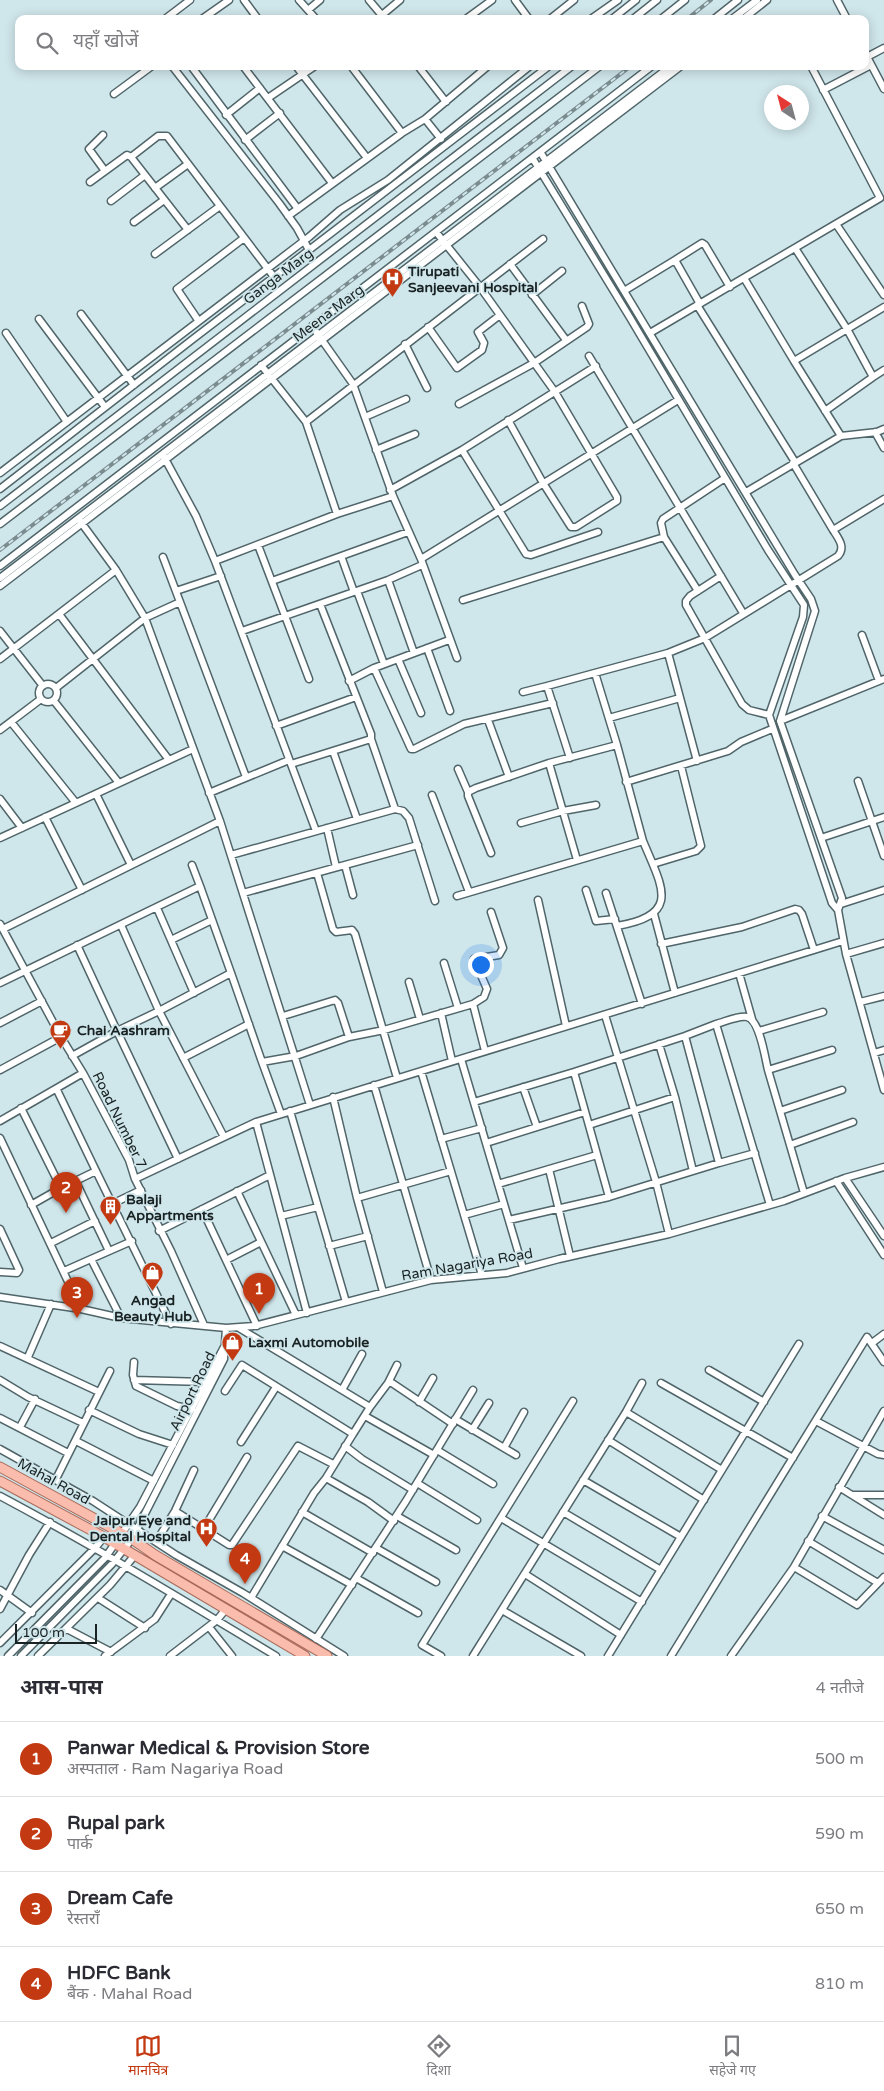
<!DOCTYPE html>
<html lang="hi">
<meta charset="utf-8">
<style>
body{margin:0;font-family:"Varela Round","Noto Sans Devanagari",sans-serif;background:#f7f7f7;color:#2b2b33}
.compass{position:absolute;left:764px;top:85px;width:45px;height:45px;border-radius:50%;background:#fff;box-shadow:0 2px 12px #0003;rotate:324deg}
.scale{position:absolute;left:15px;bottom:12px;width:82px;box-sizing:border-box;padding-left:5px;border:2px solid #192223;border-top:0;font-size:14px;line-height:18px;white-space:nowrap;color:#192223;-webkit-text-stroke:4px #cfe6eb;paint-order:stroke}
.you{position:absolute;left:480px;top:964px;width:18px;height:18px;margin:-12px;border:4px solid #fff;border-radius:50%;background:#1a73e8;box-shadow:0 0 0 8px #1a73e833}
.badge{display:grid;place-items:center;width:32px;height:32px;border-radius:50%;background:#c33a12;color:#fff;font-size:16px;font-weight:700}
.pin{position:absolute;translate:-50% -41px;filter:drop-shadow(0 1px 2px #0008)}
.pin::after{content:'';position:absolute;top:26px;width:18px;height:15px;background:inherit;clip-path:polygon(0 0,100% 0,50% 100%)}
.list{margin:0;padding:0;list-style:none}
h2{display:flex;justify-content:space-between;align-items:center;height:65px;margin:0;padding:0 20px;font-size:21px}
h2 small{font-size:16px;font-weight:400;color:#7c7c81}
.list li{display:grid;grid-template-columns:32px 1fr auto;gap:15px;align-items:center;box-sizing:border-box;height:75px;padding:0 20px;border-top:1px solid #e1e1e2}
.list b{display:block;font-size:19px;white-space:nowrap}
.list p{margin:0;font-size:16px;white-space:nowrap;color:#7c7c81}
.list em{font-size:16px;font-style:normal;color:#7c7c81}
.icon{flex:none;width:28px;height:28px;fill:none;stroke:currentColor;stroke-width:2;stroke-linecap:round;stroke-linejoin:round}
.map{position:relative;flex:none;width:884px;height:1656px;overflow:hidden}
.search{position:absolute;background:#fff;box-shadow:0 2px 12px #0003;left:15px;right:15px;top:15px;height:55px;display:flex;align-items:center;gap:12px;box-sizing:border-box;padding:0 18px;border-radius:10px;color:#7c7c81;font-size:19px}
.sheet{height:365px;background:#fff}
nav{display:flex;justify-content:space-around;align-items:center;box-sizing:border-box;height:70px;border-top:1px solid #e1e1e2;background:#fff;font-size:14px;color:#7c7c81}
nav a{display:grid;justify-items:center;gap:2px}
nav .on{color:#c33a12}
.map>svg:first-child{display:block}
.built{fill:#bbdce3}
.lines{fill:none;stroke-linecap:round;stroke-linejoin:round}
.minor-casing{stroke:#506569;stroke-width:9}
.major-casing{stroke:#a96958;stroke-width:11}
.minor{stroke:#fff;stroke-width:6}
.major{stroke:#fabcac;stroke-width:9}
.rail-casing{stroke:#7b8c8f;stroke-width:4}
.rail{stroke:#cfe6eb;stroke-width:2;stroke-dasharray:5.5;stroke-linecap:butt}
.labels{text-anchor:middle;stroke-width:4;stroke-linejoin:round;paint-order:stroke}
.poi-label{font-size:14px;font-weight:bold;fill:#192223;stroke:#cfe6eb;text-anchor:start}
.street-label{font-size:14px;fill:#192223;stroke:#cfe6eb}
</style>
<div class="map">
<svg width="884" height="1656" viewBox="0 0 884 1656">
<rect width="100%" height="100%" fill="#cfe6eb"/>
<path class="built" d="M74 1274 89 1304H79L67 1277Z"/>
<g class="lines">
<defs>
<path id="minor" d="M244 0 258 19
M299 0 316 19
M369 0 385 19
M515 0 529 19
M837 0 847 19
M308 10 320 0
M382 15 400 0
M165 19 190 0
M202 19 229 0
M466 19 492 0
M550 19 574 0
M591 19 618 0
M612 19 636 0
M633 19 657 0
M661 19 685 0
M714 19 738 0
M732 19 757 0
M743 19 767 0
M865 53 884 89
M867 57 884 48
M172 66 279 203 297 228 309 250
M191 66 298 209
M243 66 332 183
M296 66 367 158
M351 66 402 133
M418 66 446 102
M823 90 871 65
M114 94 152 66
M268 98 315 66
M226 115 260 88
M425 119 441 139
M103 135 89 149 105 171
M245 140 280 113
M541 153 795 575 811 599 815 611 780 721 842 898 838 910
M131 157 188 230
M533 159 629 316 768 550 804 605 803 617 769 715 832 903 838 910 846 954 884 1090
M90 182 127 155 131 157 158 136H167L274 277
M155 188 188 164
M111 201 145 175
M288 216 402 133 425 119 488 66
M134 222 164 200
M836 224 884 295
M436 232 480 287 555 392 617 497V501L576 527H571L543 483 508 420
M795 248 847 329 873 377 825 411
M155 254 220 206
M675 260 702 243 705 245 730 287
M510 264 566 340
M744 278 794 361 884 307
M624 291 675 260 700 304
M532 295 562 271
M697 305 795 462
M81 314 134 385
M39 319 105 407
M198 320 177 289 244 238
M312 326 353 384 393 496 421 559 457 658
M428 327 457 368 482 350 484 343 478 332 500 315
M6 333 67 422
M650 333 880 198 811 66
M405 344 427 388
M589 356 743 613
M794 361 841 436
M261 365 306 422 337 514
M596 366 462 450 526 554 531 555 598 532
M873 377 884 370
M459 404 534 363 587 327 589 324 582 306
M365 417 406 399
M306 422 543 239
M875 432 884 448
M376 450 415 434
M164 457 196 516 215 561
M793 463 833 530
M0 473 309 237 340 210 388 180 530 66
M0 489 193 339 549 66
M390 490 462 450
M746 492 841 436 877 432 884 429
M0 506 572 66
M80 521 116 570
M0 524 600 66
M664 537 661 523 663 519 725 478
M258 545 309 679
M341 556 354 592
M163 557 246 777
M421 559 678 400
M0 566 652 66
M721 576 690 596 686 601V605L742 704 749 710 769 715
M0 578 671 66
M388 580 414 653
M272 581 408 532
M0 586 681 66
M176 591 221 576
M357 591 384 664
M463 600 664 537 698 591
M320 604 371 734V739
M59 614 169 760
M0 631 43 686
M242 631 388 580 422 565
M862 635 879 681
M427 648 450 711
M668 653 697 761
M0 659 116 570 145 618 220 821 3 929
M398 659 421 713
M374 668 411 749H414L464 724 553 703
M595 673 617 745
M349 681 374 668 449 640
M39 693a9 9 0 1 1 18 0a9 9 0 1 1-18 0Z
M56 688 145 618 180 602
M523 692 547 686
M54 701 119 783
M609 718 680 698
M488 720 509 777
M780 721 884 679
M11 722 76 803
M276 726 356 697
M0 730 41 699
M333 751 357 819
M570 758 547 686 668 653 705 638 838 556C846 547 838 538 833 530L884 499
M291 764 371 739 395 809
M458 769 468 792
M858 781 884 856
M626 782 728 751 741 742 772 729
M209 793 289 760
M96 794 131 865
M432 795 469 892
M0 799 22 828
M45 817 82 890
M220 821 310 1105
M521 823 563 811 596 805
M327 828 336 867
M316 831 215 561 337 514 393 496
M0 838 193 749
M821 838 884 817
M491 853 468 796V792L476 788 549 763
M231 855 395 809 403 811 409 818 435 901
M577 860 549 763 617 745 643 841
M653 864 696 851 701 846 681 766
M192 865 200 886
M345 865 353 895
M317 873 333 929 336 932 352 930 355 934 397 1078
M586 890 596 921 615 919
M243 893 418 845
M606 893 642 1004
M457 896 643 841C662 887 682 915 617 926
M538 900 566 1026
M841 904 884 890
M157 908 194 993
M654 914 675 993
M0 924 61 1037 83 1073 129 1160 135 1179 171 1251 204 1325
M121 925 159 1011 224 1137
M171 940 212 920
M661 944 742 927 795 909 799 910 802 914 814 950
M846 954 884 943
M444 963 458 1008
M739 973 752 1019
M409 982 420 1019
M0 983 200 886 231 973
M860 1002 884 996
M473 1004 484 997 487 989 474 959 499 955 503 948 491 912
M441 1013 452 1061
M605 1015 656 1182 669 1234
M283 1016 335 1000 338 1003 349 1037
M0 1023 42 1001
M716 1024C724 1022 739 1015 747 1017 760 1020 765 1058 768 1070
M759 1031 823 1012
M685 1036 716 1024 770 1205
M874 1053 884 1050
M72 1056 117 1031 77 945
M183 1058 249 1024
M461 1059 523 1268
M0 1070 61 1037
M421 1071 482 1275
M574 1072 685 1036 719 1163 693 1171 675 1097 659 1044
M374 1085 431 1280
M523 1087 537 1127
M57 1090 96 1171
M333 1097 357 1198 383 1292
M474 1102 574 1072 609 1197 509 1220
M21 1108 61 1188 96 1171 171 1324
M290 1111 346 1302
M780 1111 842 1090
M281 1114 262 1062 296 1056 349 1037 384 1030 473 1004 485 1051
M0 1121 83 1073
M256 1122 307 1313
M589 1125 675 1097
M0 1138 81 1309
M441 1139 482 1128
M486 1143 585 1112
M790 1145 853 1122
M178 1159 117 1031 159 1011 231 973 262 1062
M719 1163 755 1153
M549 1169 570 1256
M845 1178 884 1236
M135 1179 256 1122 843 941
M836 1181 884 1255
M76 1182 109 1251
M498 1184 597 1155
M237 1191 296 1315
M804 1193 768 1070 832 1050
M609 1197 693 1171
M357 1198 451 1171
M112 1204 141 1190
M31 1205 61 1188
M202 1209 257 1326
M464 1215 504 1204
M281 1216 318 1207
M0 1229 19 1270 17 1273 0 1272
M159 1231 270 1175
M51 1243 95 1221
M329 1246 368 1236
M226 1260 261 1242
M64 1271 91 1259
M0 1297 81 1309 121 1318 226 1328
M121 1318 91 1259 132 1241
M239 1328 370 1407
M872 1343 884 1334
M0 1346 99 1392
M28 1357 51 1304
M134 1362 133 1375 136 1386 177 1406 192 1409
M709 1370 764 1402
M0 1380 28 1397 83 1423
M134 1380 205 1382
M388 1383 397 1365
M661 1383 793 1458
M342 1390 362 1354
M225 1391 242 1365 353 1434 326 1478 314 1493 251 1598
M419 1402 433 1378
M89 1410 139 1434 173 1445
M626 1412 722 1470
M365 1416 434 1455
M0 1418 68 1453
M455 1419 516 1455
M816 1421 878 1454 884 1455
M20 1427 35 1399
M472 1430 489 1403
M353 1434 370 1407 388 1383H392L453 1424
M608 1440 704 1500
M76 1441 154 1481
M241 1442 276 1387
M345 1446 362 1459 413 1490
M504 1448 524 1412
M0 1449 93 1501 176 1555 243 1593 344 1656
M437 1450 493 1484
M326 1478 368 1502 394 1521
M56 1479 110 1371
M583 1480 681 1537
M417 1483 477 1520
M839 1487 884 1515
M852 1495H884
M0 1496C94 1546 185 1601 276 1656
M175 1511 229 1545H232L298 1446 333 1464
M302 1512 373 1553
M563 1512 661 1570
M397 1516 456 1550
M822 1516 884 1550
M501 1518 642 1602
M203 1530 247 1457
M808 1541 878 1583
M156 1542 175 1511 194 1470
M282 1546 352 1585
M376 1548 436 1582
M794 1567 857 1605 884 1577
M525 1574 621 1635
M356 1578 418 1613
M0 1590 32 1613
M98 1598 145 1628
M0 1609 29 1555 50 1522
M502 1610 581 1656
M209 1627 232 1656
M67 1629 111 1652
M316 1639 406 1501 473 1390
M0 1643 95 1548 104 1537
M8 1656 105 1558 140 1507 224 1347
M21 1656 112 1564 132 1539 224 1359 226 1328 254 1326 431 1280 507 1273 559 1259 669 1234 784 1201 845 1178 884 1167
M38 1656 110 1585 135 1555
M105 1656 155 1619 171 1594
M170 1656 217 1620 226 1609
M441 1656 422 1645 573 1401
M473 1656 626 1412 642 1383
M608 1656 799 1344
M671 1656 867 1337 884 1362
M731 1656 794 1567 884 1411"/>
<path id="major" d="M0 1467 132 1539 155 1555 327 1656
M0 1481 104 1537 305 1656"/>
</defs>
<use href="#minor" class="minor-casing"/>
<use href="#major" class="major-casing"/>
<use href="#minor" class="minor"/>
<use href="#major" class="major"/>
<defs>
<path id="rail" d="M687 19 711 0
M0 550 631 66"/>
</defs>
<use href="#rail" class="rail-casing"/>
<use href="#rail" class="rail"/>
</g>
<defs>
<symbol id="hospital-pin" viewBox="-11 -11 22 30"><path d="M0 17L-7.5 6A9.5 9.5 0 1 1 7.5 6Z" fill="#c33a12" stroke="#cfe6eb"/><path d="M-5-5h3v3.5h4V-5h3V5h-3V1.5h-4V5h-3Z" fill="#fff"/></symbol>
<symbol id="cafe-pin" viewBox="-11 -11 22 30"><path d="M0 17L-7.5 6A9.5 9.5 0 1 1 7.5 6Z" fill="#c33a12" stroke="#cfe6eb"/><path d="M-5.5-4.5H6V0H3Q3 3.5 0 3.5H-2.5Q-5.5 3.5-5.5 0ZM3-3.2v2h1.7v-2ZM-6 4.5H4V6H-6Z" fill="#fff"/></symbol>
<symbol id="building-pin" viewBox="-11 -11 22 30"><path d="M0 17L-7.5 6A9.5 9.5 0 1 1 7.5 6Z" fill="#c33a12" stroke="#cfe6eb"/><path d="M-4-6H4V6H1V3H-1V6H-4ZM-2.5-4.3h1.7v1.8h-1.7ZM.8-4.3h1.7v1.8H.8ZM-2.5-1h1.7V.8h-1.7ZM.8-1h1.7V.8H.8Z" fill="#fff"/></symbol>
<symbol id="shop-pin" viewBox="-11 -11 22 30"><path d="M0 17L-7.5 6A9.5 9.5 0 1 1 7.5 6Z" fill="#c33a12" stroke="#cfe6eb"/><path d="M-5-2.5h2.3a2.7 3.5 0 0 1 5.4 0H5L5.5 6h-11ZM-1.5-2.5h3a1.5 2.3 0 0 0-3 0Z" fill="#fff"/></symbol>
</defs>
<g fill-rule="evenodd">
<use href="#hospital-pin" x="380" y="266" width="25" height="34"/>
<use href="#cafe-pin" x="48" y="1018" width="25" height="34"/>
<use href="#building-pin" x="98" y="1194" width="25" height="34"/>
<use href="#shop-pin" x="140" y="1260" width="25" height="34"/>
<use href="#shop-pin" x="220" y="1330" width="25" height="34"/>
<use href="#hospital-pin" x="194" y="1516" width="25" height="34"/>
</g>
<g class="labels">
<g class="poi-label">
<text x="408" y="276">Tirupati<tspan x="408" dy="16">Sanjeevani Hospital</tspan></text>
<text x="77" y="1035">Chai Aashram</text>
<text x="126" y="1204">Balaji<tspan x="126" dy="16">Appartments</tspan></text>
<text x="153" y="1305" text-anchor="middle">Angad<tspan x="153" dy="16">Beauty Hub</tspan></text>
<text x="248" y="1347">Laxmi Automobile</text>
<text x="191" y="1525" text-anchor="end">Jaipur Eye and<tspan x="191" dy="16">Dental Hospital</tspan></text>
</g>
<g class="street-label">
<text transform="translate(278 276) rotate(-37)" y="5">Ganga Marg</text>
<text transform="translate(328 313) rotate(-37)" y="5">Meena Marg</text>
<text transform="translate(120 1120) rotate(64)" y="5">Road Number 7</text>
<text transform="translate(467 1264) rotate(-10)" y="5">Ram Nagariya Road</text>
<text transform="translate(192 1391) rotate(-64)" y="5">Airport Road</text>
<text transform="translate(54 1481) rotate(29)" y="5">Mahal Road</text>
</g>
</g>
</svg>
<svg class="compass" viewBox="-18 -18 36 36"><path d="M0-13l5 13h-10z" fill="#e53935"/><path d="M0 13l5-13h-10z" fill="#7c7c81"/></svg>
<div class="scale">100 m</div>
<div class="you"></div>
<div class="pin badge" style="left:259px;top:1314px">1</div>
<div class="pin badge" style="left:66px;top:1213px">2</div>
<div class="pin badge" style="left:77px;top:1318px">3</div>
<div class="pin badge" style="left:245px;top:1584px">4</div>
<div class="search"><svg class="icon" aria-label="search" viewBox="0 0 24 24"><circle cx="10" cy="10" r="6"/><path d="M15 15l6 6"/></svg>यहाँ खोजें</div>
</div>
<section class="sheet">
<h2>आस-पास<small>4 नतीजे</small></h2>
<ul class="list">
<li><span class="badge">1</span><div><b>Panwar Medical &amp; Provision Store</b><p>अस्पताल · Ram Nagariya Road</p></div><em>500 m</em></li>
<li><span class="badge">2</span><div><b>Rupal park</b><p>पार्क</p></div><em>590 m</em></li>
<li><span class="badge">3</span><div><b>Dream Cafe</b><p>रेस्तराँ</p></div><em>650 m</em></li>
<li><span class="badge">4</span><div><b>HDFC Bank</b><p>बैंक · Mahal Road</p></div><em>810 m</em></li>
</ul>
</section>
<nav>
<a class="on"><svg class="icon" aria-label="map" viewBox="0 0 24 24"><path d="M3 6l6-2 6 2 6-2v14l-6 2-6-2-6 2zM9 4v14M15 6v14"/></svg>मानचित्र</a>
<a><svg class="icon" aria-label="directions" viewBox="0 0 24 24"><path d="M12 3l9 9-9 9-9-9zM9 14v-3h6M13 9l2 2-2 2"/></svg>दिशा</a>
<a><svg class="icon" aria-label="saved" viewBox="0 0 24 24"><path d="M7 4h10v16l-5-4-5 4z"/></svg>सहेजे गए</a>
</nav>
